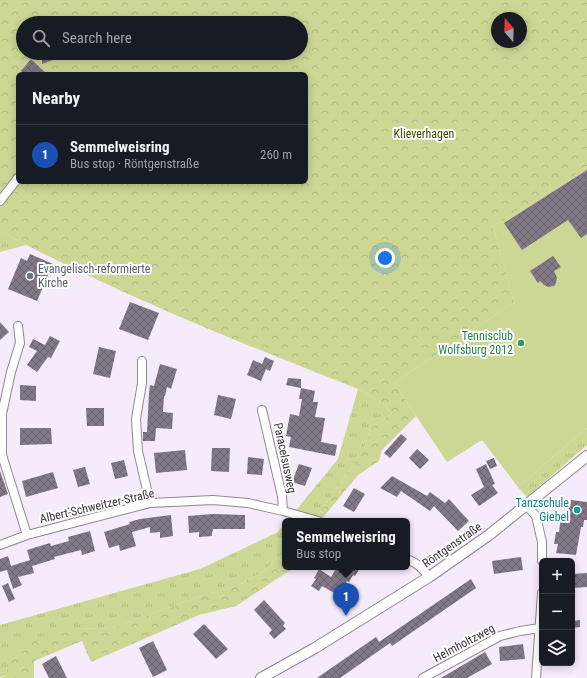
<!DOCTYPE html>
<meta charset="utf-8">
<style>
body{margin:0;font-family:"Roboto Condensed",sans-serif;background:#242831;color:#f1f3f6}
.controls{position:absolute;right:12px;bottom:12px;display:grid;overflow:hidden;border-radius:6px;box-shadow:0 2px 10px #0003}
.controls button{width:36px;height:36px;display:grid;place-items:center;padding:0;border:0;border-bottom:1px solid #363941;background:#171b24;color:#f1f3f6;font:20px sans-serif}
.compass{position:absolute;left:491px;top:12px;width:36px;height:36px;border-radius:50%;background:#171b24;box-shadow:0 2px 10px #0003;rotate:341deg}
.you{position:absolute;left:385px;top:258px;width:14px;height:14px;margin:-10px;border:3px solid #fff;border-radius:50%;background:#1a73e8;box-shadow:0 0 0 6px #1a73e833}
.badge{display:grid;place-items:center;width:26px;height:26px;border-radius:50%;background:#ea580c;color:#fff;font-size:13px;font-weight:700}
.pin{position:absolute;translate:-50% -33px;filter:drop-shadow(0 1px 2px #0008)}
.pin::after{content:'';position:absolute;top:21px;width:14px;height:12px;background:inherit;clip-path:polygon(0 0,100% 0,50% 100%)}
.popup{position:absolute;left:282px;top:518px;width:128px;height:52px;box-sizing:border-box;display:grid;place-content:center;border-radius:6px;background:#171b24;filter:drop-shadow(0 1px 3px #0005);font-size:13px;white-space:nowrap;color:#9ea1a6}
.popup b{font-size:15px;color:#f1f3f6}
.popup::after{content:'';position:absolute;left:50%;top:100%;margin-left:-8px;border:8px solid transparent;border-top-color:#171b24}
.list{margin:0;padding:0;list-style:none}
h2{display:flex;justify-content:space-between;align-items:center;height:52px;margin:0;padding:0 16px;font-size:17px}
h2 small{font-size:13px;font-weight:400;color:#9ea1a6}
.list li{display:grid;grid-template-columns:26px 1fr auto;gap:12px;align-items:center;box-sizing:border-box;height:60px;padding:0 16px;border-top:1px solid #363941}
.list b{display:block;font-size:15px;white-space:nowrap}
.list p{margin:0;font-size:13px;white-space:nowrap;color:#9ea1a6}
.list em{font-size:13px;font-style:normal;color:#9ea1a6}
.icon{flex:none;width:22px;height:22px;fill:none;stroke:currentColor;stroke-width:2;stroke-linecap:round;stroke-linejoin:round}
.map{position:relative;flex:none;width:587px;height:678px;overflow:hidden}
.search{position:absolute;background:#171b24;box-shadow:0 2px 10px #0003;left:16px;top:16px;width:292px;height:44px;display:flex;align-items:center;gap:10px;box-sizing:border-box;padding:0 14px;border-radius:22px;color:#9ea1a6;font-size:15px}
.panel{position:absolute;background:#171b24;box-shadow:0 2px 10px #0003;left:16px;top:72px;width:292px;height:112px;border-radius:6px}
.map>svg:first-child{display:block}
.grass{fill:url(#grass-tufts)}
.forest{fill:url(#forest-crowns);fill-rule:evenodd}
.park{fill:#ccd794}
.building{fill:url(#building-cross-hatch)}
.lines{fill:none;stroke-linecap:round;stroke-linejoin:round}
.minor-casing{stroke:#908694;stroke-width:10}
.tertiary-casing{stroke:#908694;stroke-width:12}
.minor{stroke:#fff;stroke-width:8}
.tertiary{stroke:#fff;stroke-width:10}
.worship-dot{fill:#6b7280;stroke:#fff;stroke-width:1.5}
.leisure-dot{fill:#2e9e5b;stroke:#fff;stroke-width:1.5}
.culture-dot{fill:#0f9aa8;stroke:#fff;stroke-width:1.5}
.labels{text-anchor:middle;stroke-width:4;stroke-linejoin:round;paint-order:stroke}
.park-label{font-size:12px;fill:#3f4601;stroke:#fff}
.worship-label{font-size:12px;fill:#5b616d;stroke:#fff;text-anchor:start}
.leisure-label{font-size:12px;fill:#27864d;stroke:#fff;text-anchor:end}
.street-label{font-size:12px;fill:#3a353b;stroke:#fff}
.culture-label{font-size:12px;fill:#0d838f;stroke:#fff;text-anchor:end}
</style>
<div class="map">
<svg width="587" height="678" viewBox="0 0 587 678">
<defs>
<pattern id="grass-tufts" width="24" height="20" patternUnits="userSpaceOnUse"><rect width="24" height="20" fill="#ccd794"/><path d="M3 7l-1-3M5 7V3M7 7l1-3M15 17l-1-3M17 17v-4M19 17l1-3" fill="none" stroke="#b0b980"/></pattern>
<pattern id="forest-crowns" width="20" height="18" patternUnits="userSpaceOnUse"><rect width="20" height="18" fill="#ccd794"/><path d="M2 6a3 3 0 1 1 6 0M12 15a3 3 0 1 1 6 0" fill="none" stroke="#b0b980"/></pattern>
<pattern id="building-cross-hatch" width="8" height="8" patternUnits="userSpaceOnUse"><rect width="8" height="8" fill="#827886"/><path d="M0 0l8 8M0 8l8-8" fill="none" stroke="#6b636f"/></pattern>
</defs>
<rect width="100%" height="100%" fill="#f6ebfa"/>
<path class="grass" d="M0 231 26 245 0 252Z
M358 389 382 403 392 413 370 429 365 446 350 469 314 521H287L338 459Z
M587 428V445L527 497 518 487Z
M285 523V551L264 571 237 586 201 596 112 628 78 629 7 675 0 677V625L200 569 278 532Z"/>
<path class="forest" d="M0 0H587V167L493 227 514 302 394 383 416 416 382 450 379 461 358 475 320 521H314L350 469 365 446 370 429 392 413 382 403 358 389C236 341 115 293 0 231ZM497 18H521V42H497ZM23 23H301V53H23ZM18 74H306V182H18Z
M285 551V567H295L236 606 199 615 91 662 82 641 34 661V678H0L7 675 9 651 42 636 78 629 112 628 201 596 237 586 264 571Z"/>
<path class="park" d="M587 167V428L518 487 482 440 447 462 394 383 514 302 493 227Z"/>
<path class="building" d="M42 53H57L53 60 42 64Z
M31 59 47 74H25L21 71Z
M587 170V234L581 238 568 220 522 250 504 223Z
M30 254 53 264 37 301 8 289 21 258 27 261Z
M553 256 561 267 554 271 557 278 556 283 554 286 548 287 544 285 540 281 538 283 530 271Z
M130 302 159 313 148 340 119 329Z
M0 322 9 332 0 340Z
M50 336 60 341 51 358 48 357 37 372 27 365 37 351 29 347 33 339 45 345Z
M99 347 116 351 110 378 93 374Z
M265 357 274 361 270 371 266 369 261 381 247 375 253 360 262 364Z
M160 364 177 369 171 389 167 387 165 396H164L163 412 173 413 172 429 156 428 155 441H143V432H147L149 393 150 385 154 386Z
M288 378 301 379V388L286 385Z
M20 385 36 386V401L20 400Z
M301 388 315 391 313 402H318L315 417 325 418 321 442 337 445 335 456 289 447 291 437 286 436 290 414 299 416 302 399H299Z
M218 395 236 399 231 419 214 415Z
M86 408H104V426H87Z
M20 428H51L52 444 20 445Z
M401 434 407 439 390 458 384 453Z
M212 448H230L229 472 211 471Z
M417 449 429 460 420 469 409 458Z
M185 450 187 470 156 473 154 453Z
M248 457 264 459 262 475 247 474Z
M494 458 497 466 490 469 486 461Z
M124 460 128 476 115 479 111 463Z
M299 464 312 468 305 486 292 482Z
M486 464 495 484 492 485 498 493 479 506 471 495 484 487 476 469Z
M85 467 90 484 78 487 73 470Z
M0 471 8 494 0 497Z
M53 472 58 488 26 497 22 481Z
M392 476 427 496 430 492 445 503 449 499 469 521 458 531 434 506 430 511 401 491 397 497 380 488Z
M354 488 365 494 354 512 343 506Z
M571 500 587 502V520H584L583 527H581L576 555 556 553 558 544H554L556 532H559L561 517 566 518 568 506H570Z
M73 506 76 515 67 518 64 509Z
M212 514 245 515V529H213V531L212 532V536L199 537V532L189 533 188 516Z
M171 515 173 536 160 538V532L150 533V527L132 532 136 546 120 551 119 545 109 548 104 532 130 524 129 522 140 519Z
M90 531 95 551 82 555 81 550 54 557 55 559 32 566 34 573 18 577 22 585 13 589 7 570 0 572V559L8 556 11 566 30 560 27 550 50 543 51 546 69 541 68 537Z
M521 557 523 570 494 574 492 561Z
M337 567H361L355 576 353 575 349 582 347 581 343 588 341 587 336 594 322 586 319 591 311 586 316 579 314 578 319 569 331 577Z
M587 573V587L572 588V574Z
M471 579 476 588 392 646 390 643 340 678H317L376 637 379 642Z
M8 583 15 599 9 602 2 586Z
M264 600 285 623 283 626 286 629 274 639 269 633 272 630 254 610Z
M580 620V627L572 628V621Z
M204 624 228 649 216 659 193 634Z
M153 641 167 670 153 677 139 648Z
M523 644 525 659 500 661 499 647Z
M485 652 492 664 467 678H441Z
M56 656 67 678H49L42 664Z"/>
<g class="lines">
<defs>
<path id="minor" d="M0 201 18 178
M18 326 20 343 11 372 2 414V455L27 535
M142 361V383L136 419 138 451 150 503
M262 410 282 496 283 511
M526 505 536 516 542 542V561
M0 545 27 535 150 503 213 500 248 503 283 511 318 521
M407 559C417 563 423 568 429 577
M423 678 500 636 520 631 540 628
M536 678 542 593"/>
<path id="tertiary" d="M261 678 315 648 429 577 489 535 587 456"/>
</defs>
<use href="#minor" class="minor-casing"/>
<use href="#tertiary" class="tertiary-casing"/>
<use href="#minor" class="minor"/>
<use href="#tertiary" class="tertiary"/>
</g>
<circle class="worship-dot" cx="30" cy="276" r="4"/>
<circle class="leisure-dot" cx="521" cy="343" r="4"/>
<circle class="culture-dot" cx="577" cy="510" r="4"/>
<g class="labels">
<g class="park-label">
<text x="424" y="138">Klieverhagen</text>
</g>
<g class="worship-label">
<text x="38" y="273">Evangelisch-reformierte<tspan x="38" dy="14">Kirche</tspan></text>
</g>
<g class="leisure-label">
<text x="513" y="340">Tennisclub<tspan x="513" dy="14">Wolfsburg 2012</tspan></text>
</g>
<g class="street-label">
<text transform="translate(285 458) rotate(78)" y="4">Paracelsusweg</text>
<text transform="translate(97 506) rotate(-13)" y="4">Albert-Schweitzer-Straße</text>
<text transform="translate(452 545) rotate(-35)" y="4">Röntgenstraße</text>
<text transform="translate(464 643) rotate(-28)" y="4">Helmholtzweg</text>
</g>
<g class="culture-label">
<text x="569" y="507">Tanzschule<tspan x="569" dy="14">Giebel</tspan></text>
</g>
</g>
</svg>
<div class="controls">
<button>+</button>
<button>−</button>
<button><svg class="icon" aria-label="layers" viewBox="0 0 24 24"><path d="M12 4l9 5-9 5-9-5zM3 14l9 5 9-5"/></svg></button>
</div>
<svg class="compass" viewBox="-18 -18 36 36"><path d="M0-13l5 13h-10z" fill="#e53935"/><path d="M0 13l5-13h-10z" fill="#9ea1a6"/></svg>
<div class="you"></div>
<div class="pin badge" style="left:346px;top:616px;background:#1a4fb4">1</div>
<div class="popup"><b>Semmelweisring</b>Bus stop</div>
<div class="search"><svg class="icon" aria-label="search" viewBox="0 0 24 24"><circle cx="10" cy="10" r="6"/><path d="M15 15l6 6"/></svg>Search here</div>
<section class="panel">
<h2>Nearby<small></small></h2>
<ul class="list">
<li><span class="badge" style="background:#1a4fb4">1</span><div><b>Semmelweisring</b><p>Bus stop · Röntgenstraße</p></div><em>260 m</em></li>
</ul>
</section>
</div>
